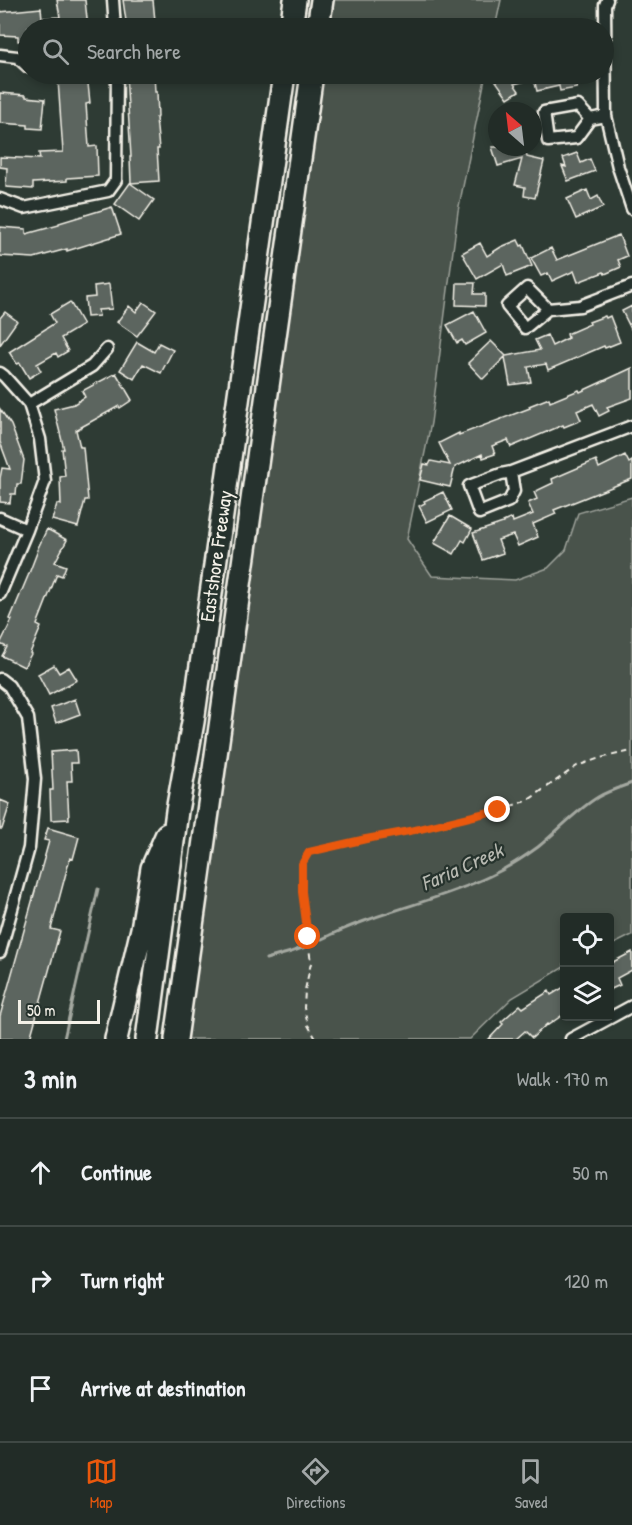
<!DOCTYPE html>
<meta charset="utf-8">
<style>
body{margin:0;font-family:"Patrick Hand",sans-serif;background:#2a342f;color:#f1f3f6}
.controls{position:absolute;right:18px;bottom:18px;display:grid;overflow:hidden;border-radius:6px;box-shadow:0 3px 9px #0003}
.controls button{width:54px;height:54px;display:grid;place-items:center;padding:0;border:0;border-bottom:2px solid #3f4844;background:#222c27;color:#f1f3f6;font:30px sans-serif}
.compass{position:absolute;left:488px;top:102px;width:54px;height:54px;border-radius:50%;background:#222c27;box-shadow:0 3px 9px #0003;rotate:332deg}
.scale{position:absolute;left:18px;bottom:15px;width:82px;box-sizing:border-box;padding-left:6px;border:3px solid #f4f1e8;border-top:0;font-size:16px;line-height:21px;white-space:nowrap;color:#f4f1e8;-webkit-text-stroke:4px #26332d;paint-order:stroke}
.stop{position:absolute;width:18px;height:18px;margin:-14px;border:4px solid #ea580c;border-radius:50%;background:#fff}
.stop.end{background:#ea580c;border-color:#fff;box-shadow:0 2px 6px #0008}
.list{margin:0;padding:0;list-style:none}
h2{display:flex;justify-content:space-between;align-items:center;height:78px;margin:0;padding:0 24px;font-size:26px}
h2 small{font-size:20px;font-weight:400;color:#a2a7a7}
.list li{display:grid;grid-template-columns:39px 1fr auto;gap:18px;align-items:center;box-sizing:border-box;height:108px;padding:0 24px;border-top:2px solid #3f4844}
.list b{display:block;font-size:22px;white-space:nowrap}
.list em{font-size:20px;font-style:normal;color:#a2a7a7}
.icon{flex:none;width:33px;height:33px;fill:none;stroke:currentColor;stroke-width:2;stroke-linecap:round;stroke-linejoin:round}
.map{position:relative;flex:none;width:632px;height:1039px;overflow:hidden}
.search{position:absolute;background:#222c27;box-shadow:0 3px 9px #0003;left:18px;right:18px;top:18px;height:66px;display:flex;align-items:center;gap:15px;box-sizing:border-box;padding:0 21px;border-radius:33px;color:#a2a7a7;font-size:22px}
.sheet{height:402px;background:#222c27}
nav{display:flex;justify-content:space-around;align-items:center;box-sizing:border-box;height:84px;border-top:2px solid #3f4844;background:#222c27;font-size:16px;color:#a2a7a7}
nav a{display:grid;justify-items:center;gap:3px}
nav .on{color:#ea580c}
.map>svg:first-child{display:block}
.green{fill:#48524c;stroke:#9ea29a;stroke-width:1.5}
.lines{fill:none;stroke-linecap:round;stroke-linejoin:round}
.stream{stroke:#a4a8a0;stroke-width:3}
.building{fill:#5c655e;stroke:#f4f1e8;stroke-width:1.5}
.street-casing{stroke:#f4f1e8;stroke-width:15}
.highway-casing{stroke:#f4f1e8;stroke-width:26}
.path{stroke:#f4f1e8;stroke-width:2;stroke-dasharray:6 4.5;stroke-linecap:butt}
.street{stroke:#26332d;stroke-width:10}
.highway{stroke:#26332d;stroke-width:21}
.route{stroke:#ea580c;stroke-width:8}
.labels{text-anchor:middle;stroke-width:4.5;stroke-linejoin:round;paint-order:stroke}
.street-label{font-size:20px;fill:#f4f1e8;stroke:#26332d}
.water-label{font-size:21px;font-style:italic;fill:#b8bab2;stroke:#26332d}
</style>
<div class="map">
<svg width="632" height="1039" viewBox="0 0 632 1039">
<rect width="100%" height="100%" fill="#2e3b34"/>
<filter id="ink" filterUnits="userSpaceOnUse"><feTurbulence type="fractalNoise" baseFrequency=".0167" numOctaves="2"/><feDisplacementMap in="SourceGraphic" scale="12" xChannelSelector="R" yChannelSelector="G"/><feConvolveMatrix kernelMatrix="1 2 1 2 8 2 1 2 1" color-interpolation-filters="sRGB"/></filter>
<g filter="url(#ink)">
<path class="green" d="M322 0H501L495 28H318Z
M312 74H486L458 211 431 423 407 539 432 576 515 580 548 568 566 550 578 513 632 497V935L610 946V918H564V967L512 998 470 1039H179Z"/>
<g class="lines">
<path class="stream" d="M322 939C376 912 436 902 490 876 507 868 523 858 538 847 558 831 575 811 598 797 608 791 621 787 632 783
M266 959 291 952 305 947
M64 1039 98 889"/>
</g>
<path class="building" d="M57 0H85L88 28H28V40L18 41V36L0 35V12L41 8 42 18 60 17Z
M123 0H153L155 21H154V28H127Z
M60 74H87L90 103 86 104 89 147 97 146 98 176 67 178V181L33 183V189L6 187 7 168 0 167V157L40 159 39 153 63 152 58 80H61Z
M126 74H154L155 92H157L158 117 156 118 159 149H157L159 181 131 183 130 157H131Z
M491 74H574L577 88 560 91 559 86 537 91 534 79 514 84 519 91 508 98Z
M0 93 26 95V97L45 99 42 129 28 128V125L0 123Z
M492 147H524L527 157 544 161 535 198 524 196 525 187 515 185 522 159 498 166Z
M577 153 581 163 590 159 595 171 568 181 562 166 566 167 563 158Z
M130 183 154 200 139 221 115 204Z
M587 190 591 200 598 196 603 207 576 219 567 199Z
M112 207 121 234 67 251V249L34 258 0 256V227L26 229V234L59 225V223Z
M619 235 627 256 618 260 621 267 605 274 604 272 578 282 574 271 552 281 548 273 541 276 531 258 551 248 557 260Z
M518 240 521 246 523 245 532 266 507 276 503 264 477 279 462 253 480 243 487 256 501 247Z
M457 283H475L474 294H485V306L456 305Z
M109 284 112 309 98 310 99 316 87 317 85 298 95 297 94 286Z
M70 302 83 325 61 338 68 351 58 357 56 353 37 364 41 371 29 378 20 363 17 364 9 352 55 323 50 314Z
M143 302 156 311 137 336 117 322 129 306 136 312Z
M632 306V331L622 311Z
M474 311 486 333 465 345 462 340 457 343 447 325Z
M5 312 17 321 0 345V318Z
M605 316 606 318 610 316 620 342 605 348 604 346 548 370 546 364 528 367 531 382 510 385 505 357 483 379 468 363 491 341 506 356 540 350 535 340 547 335 552 346 568 338 567 334 590 324 589 322Z
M137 342 154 352 159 343 173 350 161 373 143 364 134 379 120 370Z
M632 368V398L607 407 609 411 599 416 593 404 577 411 581 420 564 427 563 425 511 447 508 440 492 446 495 454 483 458 482 454 455 467 450 487 420 480 424 464 429 465 431 461 450 465 439 443 459 433V435L530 408 529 406 549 398 550 402 579 390 580 392Z
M116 373 132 400 120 408 119 406 76 430 80 447H83L88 500H85L78 527 52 520 57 504 61 505 60 477 65 476 62 449H64L54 409 74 404 85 397 82 391Z
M0 409 11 425 24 460 21 484H17L16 494H11L10 503 0 502V478L2 468 10 469 0 442Z
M625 455 629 463 632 461V479L554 510 556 514 533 524 538 537 518 546 513 535 498 540 503 553 483 560 473 533 503 523V522L512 518 513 522 533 514 528 503 537 499 534 492 553 483 552 479 596 460 599 468Z
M443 492 452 510 427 522 419 506 425 503 424 501Z
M450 516 472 529 465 542 462 540 454 554 434 543Z
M47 529 67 540 55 562 66 566 62 576 57 574 37 625 41 627 30 653 31 654 24 667 2 656 7 647 0 644 12 620 10 619 28 576 38 550H37Z
M54 665 59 673 69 667 77 680 49 695 38 674Z
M75 699 80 714 56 723 51 708Z
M76 750 77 763H71L72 781H67L69 819 51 820 50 790H53L51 752Z
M0 800 10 804 2 829H0Z
M48 828 79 837 73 859 70 858 51 929 60 931 30 1039H0V1016L49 841 44 840Z
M632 952V970L617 978 620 985 609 990V964Z
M564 987V1014L548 1025 547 1024 532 1038 525 1031 516 1039H489L503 1024 501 1022 520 1005 523 1008 549 991 551 995Z"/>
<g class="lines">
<defs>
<path id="street" d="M113 0 115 28
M607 0 605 5 606 116 618 167 632 209
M0 55 17 57 28 67
M590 119 576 138 548 141 544 112 578 106 590 119 606 116
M0 199 24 208 108 191 116 180 117 74
M548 309 527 288 507 306 525 328 548 309 580 306 632 286
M0 373 4 376 29 404 40 439 45 481 27 530 0 594
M29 404 92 366 107 349
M511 472 514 491 509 501 479 513 469 486 501 474 511 472 632 426
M0 518 27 530
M0 679 9 686 28 718 35 779 29 848 0 952
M571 1039 632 1006"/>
<path id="highway" d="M291 28 295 0
M318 28 322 0
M116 1039 142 929 152 868 167 834
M147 1039 177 811 193 722 284 74
M176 1039 312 74"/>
</defs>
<use href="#street" class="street-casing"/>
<use href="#highway" class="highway-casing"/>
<path class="path" d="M316 1039 308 1025 304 1008 305 990 311 963 302 892V864L309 852 366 839 420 829 498 810 527 801 577 766 600 758 632 751"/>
<use href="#street" class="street"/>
<use href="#highway" class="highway"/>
</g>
</g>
<g class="lines" filter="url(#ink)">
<path class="route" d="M308 937 302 892V864L309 852 366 839 420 829 498 810"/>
</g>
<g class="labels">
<g class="street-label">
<text transform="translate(216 556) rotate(-82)" y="7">Eastshore Freeway</text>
</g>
<g class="water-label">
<text transform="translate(462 867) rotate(-24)" y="7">Faria Creek</text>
</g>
</g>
</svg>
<div class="controls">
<button><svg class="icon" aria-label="locate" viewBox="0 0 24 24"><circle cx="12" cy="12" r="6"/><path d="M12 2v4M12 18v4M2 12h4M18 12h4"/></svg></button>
<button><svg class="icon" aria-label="layers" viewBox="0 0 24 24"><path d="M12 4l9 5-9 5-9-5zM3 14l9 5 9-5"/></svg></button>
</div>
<svg class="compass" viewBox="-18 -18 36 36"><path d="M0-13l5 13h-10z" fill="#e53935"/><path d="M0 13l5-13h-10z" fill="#a2a7a7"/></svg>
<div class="scale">50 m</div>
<div class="stop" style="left:308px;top:937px"></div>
<div class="stop end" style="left:498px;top:810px"></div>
<div class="search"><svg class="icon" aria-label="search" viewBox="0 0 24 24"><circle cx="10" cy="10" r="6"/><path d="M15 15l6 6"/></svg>Search here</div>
</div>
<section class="sheet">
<h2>3 min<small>Walk · 170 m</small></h2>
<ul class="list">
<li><svg class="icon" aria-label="ahead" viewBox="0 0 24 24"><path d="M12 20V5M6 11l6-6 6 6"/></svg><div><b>Continue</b></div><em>50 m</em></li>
<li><svg class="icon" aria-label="right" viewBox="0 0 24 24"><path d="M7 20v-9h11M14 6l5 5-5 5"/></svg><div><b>Turn right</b></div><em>120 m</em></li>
<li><svg class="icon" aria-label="arrive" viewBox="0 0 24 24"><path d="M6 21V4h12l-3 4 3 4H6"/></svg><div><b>Arrive at destination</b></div></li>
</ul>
</section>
<nav>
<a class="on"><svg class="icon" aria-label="map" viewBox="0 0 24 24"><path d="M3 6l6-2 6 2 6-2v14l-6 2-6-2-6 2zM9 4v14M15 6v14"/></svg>Map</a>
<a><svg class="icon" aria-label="directions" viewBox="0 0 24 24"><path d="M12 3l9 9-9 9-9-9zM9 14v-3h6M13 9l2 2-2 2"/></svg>Directions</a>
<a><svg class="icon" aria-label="saved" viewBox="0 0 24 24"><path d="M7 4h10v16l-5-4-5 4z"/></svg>Saved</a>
</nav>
